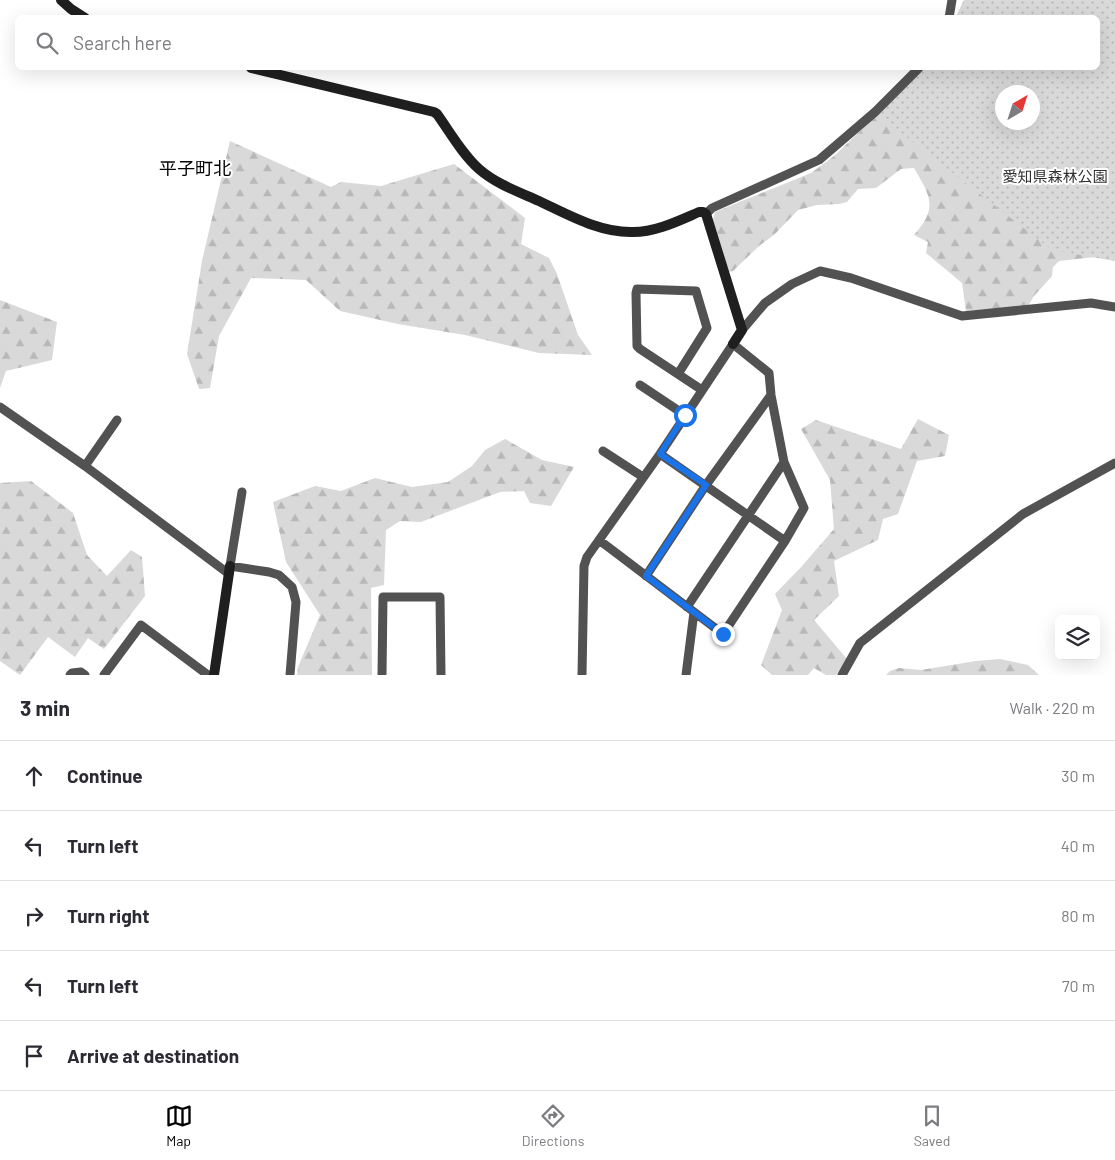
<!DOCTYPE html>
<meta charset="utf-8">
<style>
body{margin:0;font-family:Barlow,"Noto Sans JP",sans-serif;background:#f2f2f3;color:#2b2b33}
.controls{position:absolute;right:15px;bottom:15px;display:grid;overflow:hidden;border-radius:8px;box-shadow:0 5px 20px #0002}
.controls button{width:45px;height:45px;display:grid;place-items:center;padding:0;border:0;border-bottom:1px solid #e1e1e2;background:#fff;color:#2b2b33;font:25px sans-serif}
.compass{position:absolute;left:995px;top:85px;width:45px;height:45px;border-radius:50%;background:#fff;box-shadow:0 5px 20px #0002;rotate:39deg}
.stop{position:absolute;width:15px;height:15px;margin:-11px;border:4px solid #1a73e8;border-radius:50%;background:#fff}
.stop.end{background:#1a73e8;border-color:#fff;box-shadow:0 1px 5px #0008}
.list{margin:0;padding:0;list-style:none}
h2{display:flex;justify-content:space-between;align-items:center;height:65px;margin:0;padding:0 20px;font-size:21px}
h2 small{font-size:16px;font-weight:400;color:#7c7c81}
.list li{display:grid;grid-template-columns:32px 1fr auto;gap:15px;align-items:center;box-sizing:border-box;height:70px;padding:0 20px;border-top:1px solid #e1e1e2}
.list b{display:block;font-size:19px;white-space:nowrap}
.list em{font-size:16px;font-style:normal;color:#7c7c81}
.icon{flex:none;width:28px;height:28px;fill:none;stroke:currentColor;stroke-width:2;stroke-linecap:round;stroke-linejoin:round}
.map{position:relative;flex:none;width:1115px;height:675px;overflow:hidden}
.search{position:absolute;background:#fff;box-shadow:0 5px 20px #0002;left:15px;right:15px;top:15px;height:55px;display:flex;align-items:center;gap:12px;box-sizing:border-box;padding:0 18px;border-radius:8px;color:#7c7c81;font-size:19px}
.sheet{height:415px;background:#fff}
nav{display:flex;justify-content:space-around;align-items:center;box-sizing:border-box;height:70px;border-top:1px solid #e1e1e2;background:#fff;font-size:14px;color:#7c7c81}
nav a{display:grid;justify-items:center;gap:2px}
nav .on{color:#000}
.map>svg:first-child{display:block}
.forest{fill:url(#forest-firs);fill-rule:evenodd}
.park{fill:url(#park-dots);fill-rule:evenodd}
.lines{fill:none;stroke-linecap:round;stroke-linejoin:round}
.street{stroke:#525252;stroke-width:9}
.secondary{stroke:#1f1f1f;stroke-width:10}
.route{stroke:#1a73e8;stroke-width:6}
.labels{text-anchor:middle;stroke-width:4;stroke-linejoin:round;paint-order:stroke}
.park-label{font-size:15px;fill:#303030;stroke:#fff}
.quarter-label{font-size:18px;fill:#000;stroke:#fff}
</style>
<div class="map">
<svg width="1115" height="675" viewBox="0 0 1115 675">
<defs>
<pattern id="forest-firs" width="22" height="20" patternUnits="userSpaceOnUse" patternTransform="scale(1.25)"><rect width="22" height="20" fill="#d9d9d9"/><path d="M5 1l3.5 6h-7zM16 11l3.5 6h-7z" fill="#b8b8b8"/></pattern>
<pattern id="park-dots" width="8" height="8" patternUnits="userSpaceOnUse" patternTransform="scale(1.25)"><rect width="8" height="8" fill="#d9d9d9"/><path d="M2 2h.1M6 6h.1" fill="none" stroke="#b8b8b8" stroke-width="1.8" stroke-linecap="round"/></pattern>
</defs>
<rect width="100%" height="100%" fill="#fff"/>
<path class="forest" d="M964 0H1115V261L1095 257 1059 261 1053 267 1052 276 1034 296 1028 306 966 311 962 283 926 253 928 242 914 235C938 208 931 197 914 168L901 169 876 188 858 189 847 202 839 204 817 205 798 210 774 235 759 246 733 271 729 272 713 220 715 212 811 173 834 156 926 68H1098V18L956 17ZM1002 92H1032V122H1002Z
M230 141 331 187 341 182 381 186 454 164 525 218 521 244 549 258 557 274 578 335 592 355 539 353 465 335 398 324 340 311 306 280 251 278 219 336 210 388 199 389 187 354 202 261Z
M0 300 57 322 52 360 6 371 0 388Z
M918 419 949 435 945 456 917 461 898 514 883 519 878 540 834 561 839 596 814 620 847 659 836 675H826L814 668 808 675H772L761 665 782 610 775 594 802 566 834 529 830 480 801 429 816 420 901 449Z
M505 439 542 460 574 467 551 506 530 503 524 491 500 492 421 522 400 521 386 530 384 585 371 588 372 675H297L298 667 320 615 286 562 273 502 315 486 341 491 375 478 412 487 448 482 472 466 485 450Z
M31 481 73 513 87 555 107 576 131 550 142 557 145 596 104 649 88 638 75 657 48 637 20 675 0 661V483Z
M1000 659 1028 665 1039 675H886L890 671 899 668 921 670 976 661Z"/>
<path class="park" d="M964 0H1115V261L1052 250 878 115 926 68H1098V18L956 17ZM1002 92H1032V122H1002Z"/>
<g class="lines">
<path class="street" d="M949 18 952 0
M706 214 712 208 819 160 875 112 919 68
M742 330 765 303 792 284 820 271 851 278 962 316 1091 303 1115 307
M678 374 707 328 696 291 637 289 636 293 637 346 640 349 702 390
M640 385 685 415
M0 407 85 466 229 574
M603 451 643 477
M660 454 785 541
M85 466 117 420
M242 492 230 566 269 572 279 575 292 587 296 602 290 675
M646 576 706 485 771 395
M687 607 784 462
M70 675 72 673 81 672 85 675
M104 675 141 625 208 675
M382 675 383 597H440L441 675
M582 675 584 566 587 557 660 454 733 344 769 373 771 395 784 462 804 508 785 541 723 634 599 540
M686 675 694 612
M842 675 860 643 1023 514 1115 463"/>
<path class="secondary" d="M61 0 71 9 85 18
M251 68 434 112 437 114C450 132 462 154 479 169 496 184 519 192 539 201 569 215 600 233 633 232 656 232 678 221 699 212H703L706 214 742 330 733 344
M214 675 230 566"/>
</g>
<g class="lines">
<path class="route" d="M685 415 660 454 706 485 646 576 723 634"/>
</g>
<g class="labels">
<g class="park-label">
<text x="1055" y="182">愛知県森林公園</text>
</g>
<g class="quarter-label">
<text x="195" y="175">平子町北</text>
</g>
</g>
</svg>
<div class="controls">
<button><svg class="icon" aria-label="layers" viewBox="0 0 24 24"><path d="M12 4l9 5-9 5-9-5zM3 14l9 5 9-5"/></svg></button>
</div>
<svg class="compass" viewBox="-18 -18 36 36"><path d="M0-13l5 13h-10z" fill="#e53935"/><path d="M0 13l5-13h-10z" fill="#7c7c81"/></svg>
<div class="stop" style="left:685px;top:415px"></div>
<div class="stop end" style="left:723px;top:634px"></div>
<div class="search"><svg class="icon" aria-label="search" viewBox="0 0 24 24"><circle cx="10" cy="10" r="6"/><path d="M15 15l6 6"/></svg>Search here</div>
</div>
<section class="sheet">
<h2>3 min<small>Walk · 220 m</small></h2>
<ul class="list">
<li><svg class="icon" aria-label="ahead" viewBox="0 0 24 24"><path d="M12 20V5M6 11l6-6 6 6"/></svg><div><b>Continue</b></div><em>30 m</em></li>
<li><svg class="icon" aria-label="left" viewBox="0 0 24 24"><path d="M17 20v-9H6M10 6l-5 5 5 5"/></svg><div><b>Turn left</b></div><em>40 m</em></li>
<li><svg class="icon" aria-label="right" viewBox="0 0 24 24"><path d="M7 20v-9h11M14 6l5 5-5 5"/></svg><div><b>Turn right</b></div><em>80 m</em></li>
<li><svg class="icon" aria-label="left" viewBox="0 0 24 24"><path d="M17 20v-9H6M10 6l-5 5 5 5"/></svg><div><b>Turn left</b></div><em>70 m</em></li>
<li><svg class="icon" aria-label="arrive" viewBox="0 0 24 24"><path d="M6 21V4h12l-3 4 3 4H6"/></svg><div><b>Arrive at destination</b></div></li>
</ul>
</section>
<nav>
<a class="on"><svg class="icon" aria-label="map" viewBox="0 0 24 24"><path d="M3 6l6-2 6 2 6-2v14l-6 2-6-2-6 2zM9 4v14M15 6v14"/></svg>Map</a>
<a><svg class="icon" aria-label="directions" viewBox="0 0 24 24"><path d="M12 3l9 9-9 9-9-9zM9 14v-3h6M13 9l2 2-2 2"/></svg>Directions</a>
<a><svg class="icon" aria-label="saved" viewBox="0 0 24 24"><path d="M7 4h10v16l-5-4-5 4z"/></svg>Saved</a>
</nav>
